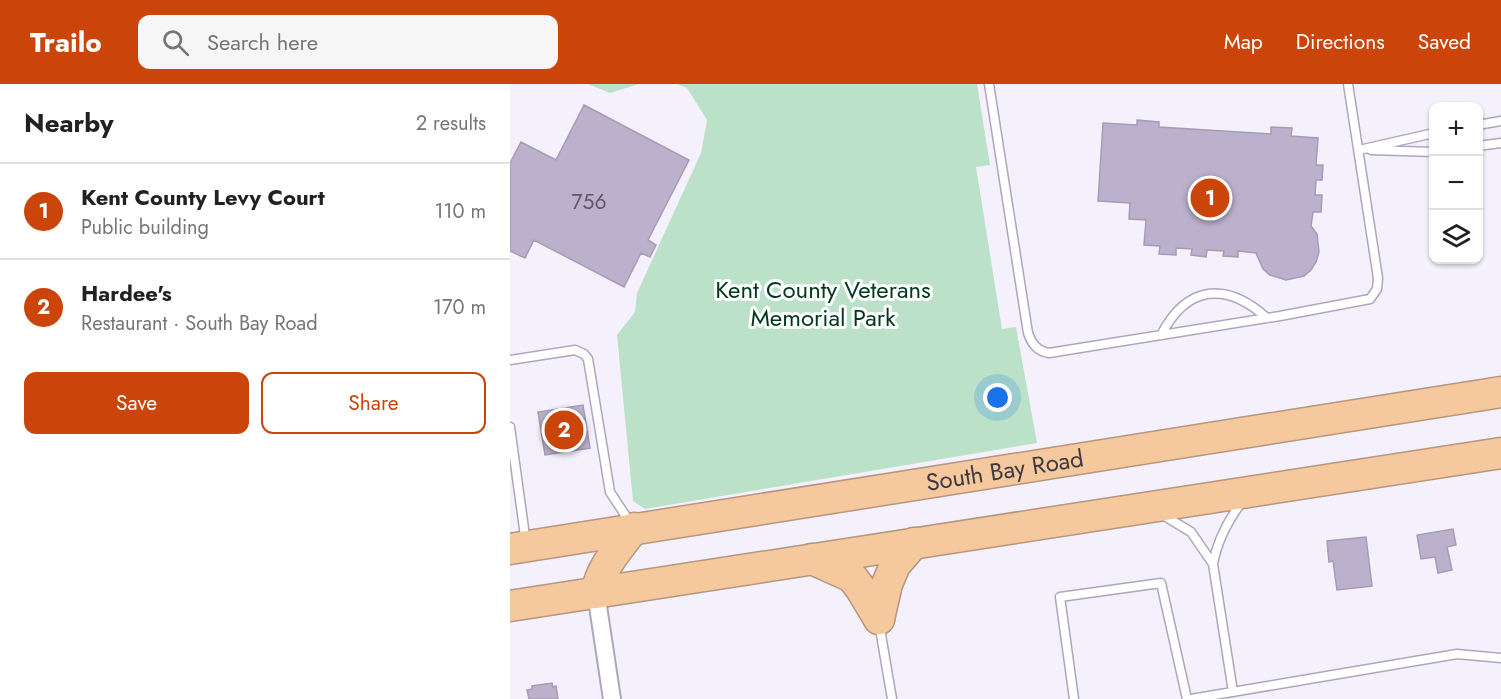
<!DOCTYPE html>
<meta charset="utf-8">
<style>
body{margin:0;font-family:Jost,sans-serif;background:#f6f6f6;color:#202124}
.controls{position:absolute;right:18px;top:18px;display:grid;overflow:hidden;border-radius:12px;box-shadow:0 2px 4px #0004}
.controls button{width:54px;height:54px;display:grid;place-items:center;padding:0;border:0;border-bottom:2px solid #e0e0e0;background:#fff;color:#202124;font:30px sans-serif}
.you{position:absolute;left:488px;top:314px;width:21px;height:21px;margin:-15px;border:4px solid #fff;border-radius:50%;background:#1a73e8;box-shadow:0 0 0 9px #1a73e833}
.badge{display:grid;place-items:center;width:39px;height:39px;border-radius:50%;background:#cb450b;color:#fff;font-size:20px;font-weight:700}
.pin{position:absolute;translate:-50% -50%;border:3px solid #fff;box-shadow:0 2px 6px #0006}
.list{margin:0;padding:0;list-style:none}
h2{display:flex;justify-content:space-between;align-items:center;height:78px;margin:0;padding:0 24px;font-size:26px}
h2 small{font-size:20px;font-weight:400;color:#757577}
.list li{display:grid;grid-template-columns:39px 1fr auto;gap:18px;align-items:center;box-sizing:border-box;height:96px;padding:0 24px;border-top:2px solid #e0e0e0}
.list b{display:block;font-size:22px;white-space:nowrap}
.list p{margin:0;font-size:20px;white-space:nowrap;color:#757577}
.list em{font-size:20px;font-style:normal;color:#757577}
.actions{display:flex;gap:12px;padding:18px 24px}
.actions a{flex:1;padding:14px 0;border:2px solid #cb450b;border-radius:12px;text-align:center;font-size:21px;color:#cb450b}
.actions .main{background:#cb450b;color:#fff}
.icon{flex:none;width:33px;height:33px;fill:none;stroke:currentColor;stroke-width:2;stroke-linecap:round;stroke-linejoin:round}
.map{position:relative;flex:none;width:991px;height:615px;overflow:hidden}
header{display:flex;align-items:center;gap:36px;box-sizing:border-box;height:84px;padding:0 30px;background:#cb450b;color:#fff}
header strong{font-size:28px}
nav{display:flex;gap:33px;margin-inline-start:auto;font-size:21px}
.search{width:420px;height:54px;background:#f6f6f6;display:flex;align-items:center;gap:15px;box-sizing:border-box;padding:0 21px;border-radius:12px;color:#757577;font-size:22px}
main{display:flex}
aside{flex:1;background:#fff}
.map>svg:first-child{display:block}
.green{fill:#bbe2c9}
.building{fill:#bbb1cc;stroke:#a59cb5;stroke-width:1.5}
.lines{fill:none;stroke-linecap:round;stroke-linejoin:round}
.lane-casing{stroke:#afa5bf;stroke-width:11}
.street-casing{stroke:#afa5bf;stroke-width:20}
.highway-casing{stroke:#b5967e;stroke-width:33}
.lane{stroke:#fff;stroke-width:8}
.street{stroke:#fff;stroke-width:16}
.highway{stroke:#f5c89d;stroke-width:30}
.labels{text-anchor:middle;stroke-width:6;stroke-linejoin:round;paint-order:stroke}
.number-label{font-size:21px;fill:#5c5765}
.park-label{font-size:24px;fill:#00371e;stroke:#fff}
.street-label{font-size:24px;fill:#3d3943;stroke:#fff}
</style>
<header>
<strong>Trailo</strong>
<div class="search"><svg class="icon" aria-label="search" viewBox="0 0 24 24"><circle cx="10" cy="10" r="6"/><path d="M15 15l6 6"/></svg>Search here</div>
<nav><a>Map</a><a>Directions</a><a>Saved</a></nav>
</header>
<main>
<aside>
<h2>Nearby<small>2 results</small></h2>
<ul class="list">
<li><span class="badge">1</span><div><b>Kent County Levy Court</b><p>Public building</p></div><em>110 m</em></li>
<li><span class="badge">2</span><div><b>Hardee's</b><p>Restaurant · South Bay Road</p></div><em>170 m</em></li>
</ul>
<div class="actions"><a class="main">Save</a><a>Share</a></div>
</aside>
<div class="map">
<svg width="991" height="615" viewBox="0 0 991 615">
<rect width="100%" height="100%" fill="#f4f1fc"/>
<path class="green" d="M78 0H129L100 9Z
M167 0H467L480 81 466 83 492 245 506 243 527 359 135 425 123 417 107 251 125 228 127 209 191 69 197 36 177 4Z"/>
<path class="building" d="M74 21 179 76 138 156 146 161 140 173 131 169 114 203 24 156 15 174 0 167V79L11 58 46 76Z
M627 36 649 38V43L761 50V43L782 44 781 52 808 54 806 81H813L812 96H806L805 111H812L811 128H803L801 142 807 150 809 168 806 178 801 186 794 192 776 196 760 191 753 185 746 169 728 167V173L713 172 714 167 697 166 696 173 681 171 682 165 666 164V171L649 170 650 162 634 161 636 136 619 135 620 119 588 117 593 39 627 41Z
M73 321 80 364 35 371 28 328Z
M943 445 946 461 937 463 942 486 928 489 925 473 911 475 907 451Z
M856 453 862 502 827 506 823 477 819 478 817 457Z
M42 599 43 603 46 602 48 615H19L17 606 22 605V602Z"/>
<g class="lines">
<defs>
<path id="lane" d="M479 0 518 249C522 260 527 267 539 269L770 232 860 215 867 205 868 194 838 0
M968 41 991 37
M968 62 991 59
M849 66 924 49
M861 66 924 68
M651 251C677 201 716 197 757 234
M0 276 65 266 74 270 78 275 100 408 121 440
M0 343 16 459
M653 431 681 448 703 480
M369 539 382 615
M723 608 703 480C707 457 719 435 733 416
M564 615 550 513 651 499 677 615
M681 615 947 570 991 574"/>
<path id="street" d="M86 509 102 615"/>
<g id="highway">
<path id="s1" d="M0 465 991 308"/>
<path d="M302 475 342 493 351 505 369 535"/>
<path d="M86 509C91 483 108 465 124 444"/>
<path d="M0 522 991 369"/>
<path d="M369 535 377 500 385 481 404 459"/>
</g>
</defs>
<use href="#lane" class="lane-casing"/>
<use href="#street" class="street-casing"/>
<use href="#highway" class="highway-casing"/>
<use href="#lane" class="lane"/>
<use href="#street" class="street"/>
<use href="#highway" class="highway"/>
</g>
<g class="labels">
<g class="number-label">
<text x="79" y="125">756</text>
</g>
<g class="park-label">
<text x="313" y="214">Kent County Veterans<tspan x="313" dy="28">Memorial Park</tspan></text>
</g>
<g class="street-label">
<text dy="8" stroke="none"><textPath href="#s1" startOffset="501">South Bay Road</textPath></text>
</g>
</g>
</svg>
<div class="controls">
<button>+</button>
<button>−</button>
<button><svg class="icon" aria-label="layers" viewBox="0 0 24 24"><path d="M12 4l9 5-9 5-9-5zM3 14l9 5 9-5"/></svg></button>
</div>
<div class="you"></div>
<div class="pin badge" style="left:700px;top:114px">1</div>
<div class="pin badge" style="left:54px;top:346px">2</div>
</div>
</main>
